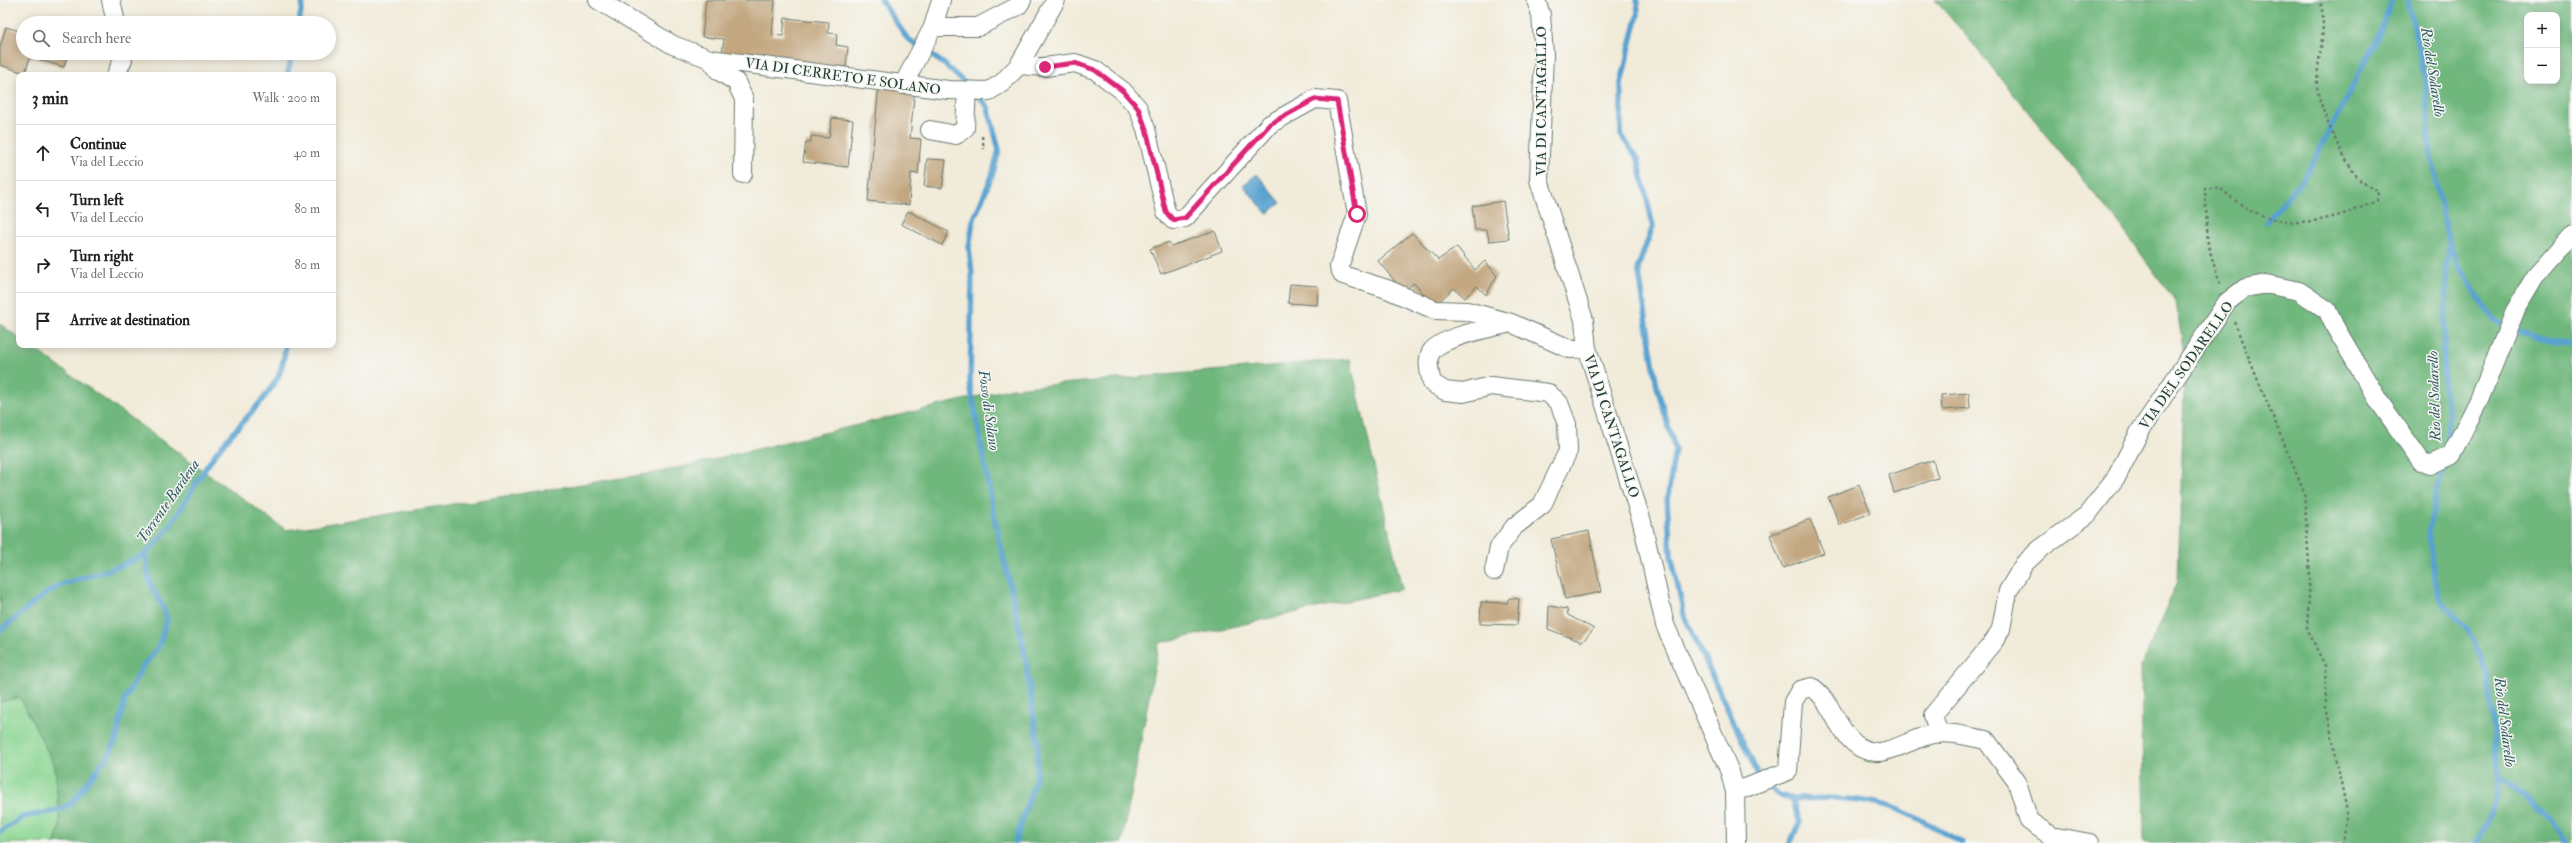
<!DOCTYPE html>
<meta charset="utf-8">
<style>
body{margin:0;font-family:"IM FELL Double Pica",serif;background:#f6f6f6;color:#202124}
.controls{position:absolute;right:12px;top:12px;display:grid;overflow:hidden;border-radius:8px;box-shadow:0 2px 10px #0003}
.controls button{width:36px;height:36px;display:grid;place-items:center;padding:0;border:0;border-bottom:1px solid #e0e0e0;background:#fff;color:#202124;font:20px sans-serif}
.stop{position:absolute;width:12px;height:12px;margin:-9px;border:3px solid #db2777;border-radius:50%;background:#fff}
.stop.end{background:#db2777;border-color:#fff;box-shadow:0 1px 4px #0008}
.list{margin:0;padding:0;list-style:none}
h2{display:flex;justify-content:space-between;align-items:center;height:52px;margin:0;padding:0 16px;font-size:17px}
h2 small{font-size:13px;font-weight:400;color:#757577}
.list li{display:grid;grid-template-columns:26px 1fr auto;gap:12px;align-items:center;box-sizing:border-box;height:56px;padding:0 16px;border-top:1px solid #e0e0e0}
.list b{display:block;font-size:15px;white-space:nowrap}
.list p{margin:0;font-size:13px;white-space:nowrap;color:#757577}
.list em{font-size:13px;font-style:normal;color:#757577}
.icon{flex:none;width:22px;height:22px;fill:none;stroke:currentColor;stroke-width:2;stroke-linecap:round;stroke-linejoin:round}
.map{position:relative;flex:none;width:2572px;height:843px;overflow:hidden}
.search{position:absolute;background:#fff;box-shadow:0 2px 10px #0003;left:16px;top:16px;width:320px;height:44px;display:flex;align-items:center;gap:10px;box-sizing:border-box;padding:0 14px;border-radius:22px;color:#757577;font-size:15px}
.panel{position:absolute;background:#fff;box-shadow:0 2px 10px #0003;left:16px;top:72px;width:320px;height:276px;border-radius:8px}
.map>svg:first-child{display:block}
.green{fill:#8bd693;stroke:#558a64}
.forest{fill:#70b77d;stroke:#487a58;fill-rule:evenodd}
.water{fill:#59a2d0;stroke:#3c7082}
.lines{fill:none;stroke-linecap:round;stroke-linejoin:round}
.stream{stroke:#59a2d0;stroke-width:5.5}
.building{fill:#c3a781}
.minor-casing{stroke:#687a6e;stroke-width:20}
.path{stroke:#687a6e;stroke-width:2.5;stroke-dasharray:3 3;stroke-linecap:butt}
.minor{stroke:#fff;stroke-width:18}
.route{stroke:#db2777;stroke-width:5}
.labels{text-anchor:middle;stroke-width:3;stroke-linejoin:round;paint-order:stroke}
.street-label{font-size:14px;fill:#1f3d34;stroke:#f6f6f2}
.water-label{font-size:15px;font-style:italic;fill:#305b63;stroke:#f6f6f2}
</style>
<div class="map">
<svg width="2572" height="843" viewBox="0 0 2572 843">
<rect width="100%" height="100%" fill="#f6f6f2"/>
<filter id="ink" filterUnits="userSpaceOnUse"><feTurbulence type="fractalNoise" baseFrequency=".025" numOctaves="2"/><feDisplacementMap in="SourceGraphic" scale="8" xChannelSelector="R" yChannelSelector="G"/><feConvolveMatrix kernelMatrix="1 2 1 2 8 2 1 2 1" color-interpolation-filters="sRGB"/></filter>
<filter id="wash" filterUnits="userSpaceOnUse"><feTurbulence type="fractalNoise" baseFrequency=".012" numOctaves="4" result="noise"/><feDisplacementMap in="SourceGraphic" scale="16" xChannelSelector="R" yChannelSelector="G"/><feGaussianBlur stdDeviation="0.9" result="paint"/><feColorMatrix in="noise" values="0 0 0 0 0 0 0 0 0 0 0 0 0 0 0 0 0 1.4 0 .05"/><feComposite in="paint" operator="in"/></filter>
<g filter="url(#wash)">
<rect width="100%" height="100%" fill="#f1ebd9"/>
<path class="green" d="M20 697 55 766 60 826 55 843H0V702Z"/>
<path class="forest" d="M1935 0H2572V843H2147L2144 841 2141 666 2178 581 2185 362 2176 302 2119 224 1963 32ZM2527 15H2557V81H2527Z
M0 324 19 338V345H29L286 530 660 472 1013 388 1350 359 1402 589 1159 643 1122 843H55L60 826 55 766 20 697 0 702Z"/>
<path class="water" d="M1257 174 1281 203 1267 214 1243 185Z"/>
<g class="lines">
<path class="stream" d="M881 0 907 38 944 64 969 87
M1637 0 1638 14 1621 83V135L1638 159 1653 226 1638 267 1657 387 1675 449 1667 502 1671 555 1684 615 1759 777 1779 795 1792 799 1800 822 1790 843
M2408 0 2426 85 2430 153 2448 240 2443 371 2448 414 2447 448
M299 23 303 0
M287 75 293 53
M977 94 988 107 999 150 992 176 973 221 969 248 972 273 970 385 995 520 1023 644 1038 744 1036 777 1015 843
M2266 222 2306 175 2375 43 2392 0
M2449 243 2458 267 2493 319 2533 337 2572 343
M2444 462 2428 532 2438 597 2470 632 2487 672 2499 775 2550 820 2566 843
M0 630C21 616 41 593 64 584 85 577 129 566 146 553 174 530 195 479 219 449 238 425 263 404 278 377 283 366 284 357 286 345
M1792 799C1820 798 1850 797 1877 803 1907 810 1936 829 1963 843
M0 832 23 817 59 810 72 803 109 754 116 740 125 699 141 669 159 646 167 619 163 607 150 584 145 554
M2477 843 2497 798 2499 775"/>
</g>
<g id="blocks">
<path class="building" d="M706 0H775L772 35 783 36 785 18 829 22 828 33 837 34 836 45 848 47 846 67 722 54 724 39 702 37Z
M6 27 23 32V53H68L64 67 30 57 25 73 0 65V47Z
M879 84 915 88 910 138 921 139 918 174 911 173 909 205 868 201Z
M832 118 853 120 848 167 803 162 806 142H811V136L829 138Z
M927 159 946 160 942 188 924 186Z
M1503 201 1509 239 1489 241 1487 230H1475L1472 206Z
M908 211 949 232 942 245 901 224Z
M1215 231 1222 251 1161 274 1150 249 1169 242 1171 246Z
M1412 233 1438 260 1457 247 1475 270 1485 261 1497 276 1486 295 1477 286 1465 298 1454 288 1434 306 1414 283 1403 291 1378 261Z
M1290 284 1318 286 1317 305 1288 303Z
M1969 393 1970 408 1942 410 1941 395Z
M1933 460 1938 478 1894 493 1889 475Z
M1859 485 1871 513 1840 525 1828 497Z
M1810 519 1824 553 1783 568 1770 535Z
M1589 531 1601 592 1565 599 1551 539Z
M1509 598 1519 599 1517 625 1480 624 1481 602 1507 603Z
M1549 606 1567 609 1568 615 1594 629 1582 642 1548 629Z"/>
</g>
</g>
<g filter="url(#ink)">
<use href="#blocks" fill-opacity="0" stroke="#687a6e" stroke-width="1"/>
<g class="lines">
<defs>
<path id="minor" d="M111 0 116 23
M598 0 673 45 710 59 948 90 989 91 1002 83 1019 65 1056 0
M1536 0 1541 15 1544 54 1539 180 1584 320 1587 348 1642 522 1665 625 1730 772 1735 792 1736 843
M933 27H978L1018 6 1022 0
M710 59 719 71 736 82 744 99 743 174
M1019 65 1045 67 1075 63 1095 70 1123 91 1138 108 1146 129 1166 212 1173 220 1185 218 1270 124 1315 99 1337 101 1357 214 1339 267 1343 275 1387 289 1435 310 1467 311 1511 323 1570 349 1587 348
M116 75 123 59 121 53
M903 85 933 27 941 0
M930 130 956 135 965 128 967 91
M1494 571 1499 547 1515 526 1542 505 1568 451 1567 424 1559 403 1548 393 1491 386 1463 393 1445 391 1432 383C1430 374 1426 361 1431 352 1442 336 1492 328 1510 323
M1939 734 1933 715 1994 641 2001 629 2008 591 2024 564 2040 549 2087 515 2117 476 2140 431 2227 302 2245 288 2266 284 2299 291 2327 310 2335 327 2378 400 2421 461 2430 465 2451 455 2479 400 2516 309 2535 277 2572 235
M1735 792 1788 771 1793 702 1800 690 1812 687C1832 701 1835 727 1854 743 1880 766 1907 738 1934 734 1951 731 1969 737 1986 740L2017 782 2029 821 2051 836 2090 843"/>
</defs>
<use href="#minor" class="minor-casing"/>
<path class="path" d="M982 136 984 149
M2220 284 2208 245 2205 188H2220C2271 235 2317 227 2377 201L2378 191C2373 188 2365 185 2360 180 2345 164 2318 107 2317 85 2317 56 2328 30 2320 0
M2234 322 2304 492 2310 577 2307 628 2325 666 2326 707 2347 812 2343 843"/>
<use href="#minor" class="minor"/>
</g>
</g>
<g class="lines" filter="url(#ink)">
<path class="route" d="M1045 67 1075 63 1095 70 1123 91 1138 108 1146 129 1166 212 1173 220 1185 218 1270 124 1315 99 1337 101 1357 214"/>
</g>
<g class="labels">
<g class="street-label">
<text transform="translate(843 76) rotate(8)" y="5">VIA DI CERRETO E SOLANO</text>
<text transform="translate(1541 101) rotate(-90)" y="5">VIA DI CANTAGALLO</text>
<text transform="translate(2186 365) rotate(-55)" y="5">VIA DEL SODARELLO</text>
<text transform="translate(1612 426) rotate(72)" y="5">VIA DI CANTAGALLO</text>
</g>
<g class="water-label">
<text transform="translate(2433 72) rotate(81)" y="5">Rio del Sodarello</text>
<text transform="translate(2434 396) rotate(-92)" y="5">Rio del Sodarello</text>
<text transform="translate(989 410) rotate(82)" y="5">Fosso di Solano</text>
<text transform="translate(168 501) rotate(-55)" y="5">Torrente Bardena</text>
<text transform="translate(2505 722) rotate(83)" y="5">Rio del Sodarello</text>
</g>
</g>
</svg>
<div class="controls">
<button>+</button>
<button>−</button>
</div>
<div class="stop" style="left:1357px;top:214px"></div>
<div class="stop end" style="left:1045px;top:67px"></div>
<div class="search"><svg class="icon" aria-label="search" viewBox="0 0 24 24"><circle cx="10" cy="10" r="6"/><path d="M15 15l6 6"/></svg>Search here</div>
<section class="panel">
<h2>3 min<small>Walk · 200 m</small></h2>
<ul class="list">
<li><svg class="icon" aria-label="ahead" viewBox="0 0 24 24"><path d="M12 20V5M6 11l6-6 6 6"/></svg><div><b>Continue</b><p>Via del Leccio</p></div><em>40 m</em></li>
<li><svg class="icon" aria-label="left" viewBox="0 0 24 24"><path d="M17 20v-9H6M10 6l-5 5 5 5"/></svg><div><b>Turn left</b><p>Via del Leccio</p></div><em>80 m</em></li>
<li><svg class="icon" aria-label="right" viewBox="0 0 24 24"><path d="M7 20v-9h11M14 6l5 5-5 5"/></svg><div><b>Turn right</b><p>Via del Leccio</p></div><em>80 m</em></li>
<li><svg class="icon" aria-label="arrive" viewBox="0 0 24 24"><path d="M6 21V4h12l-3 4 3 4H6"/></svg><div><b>Arrive at destination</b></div></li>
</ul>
</section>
</div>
